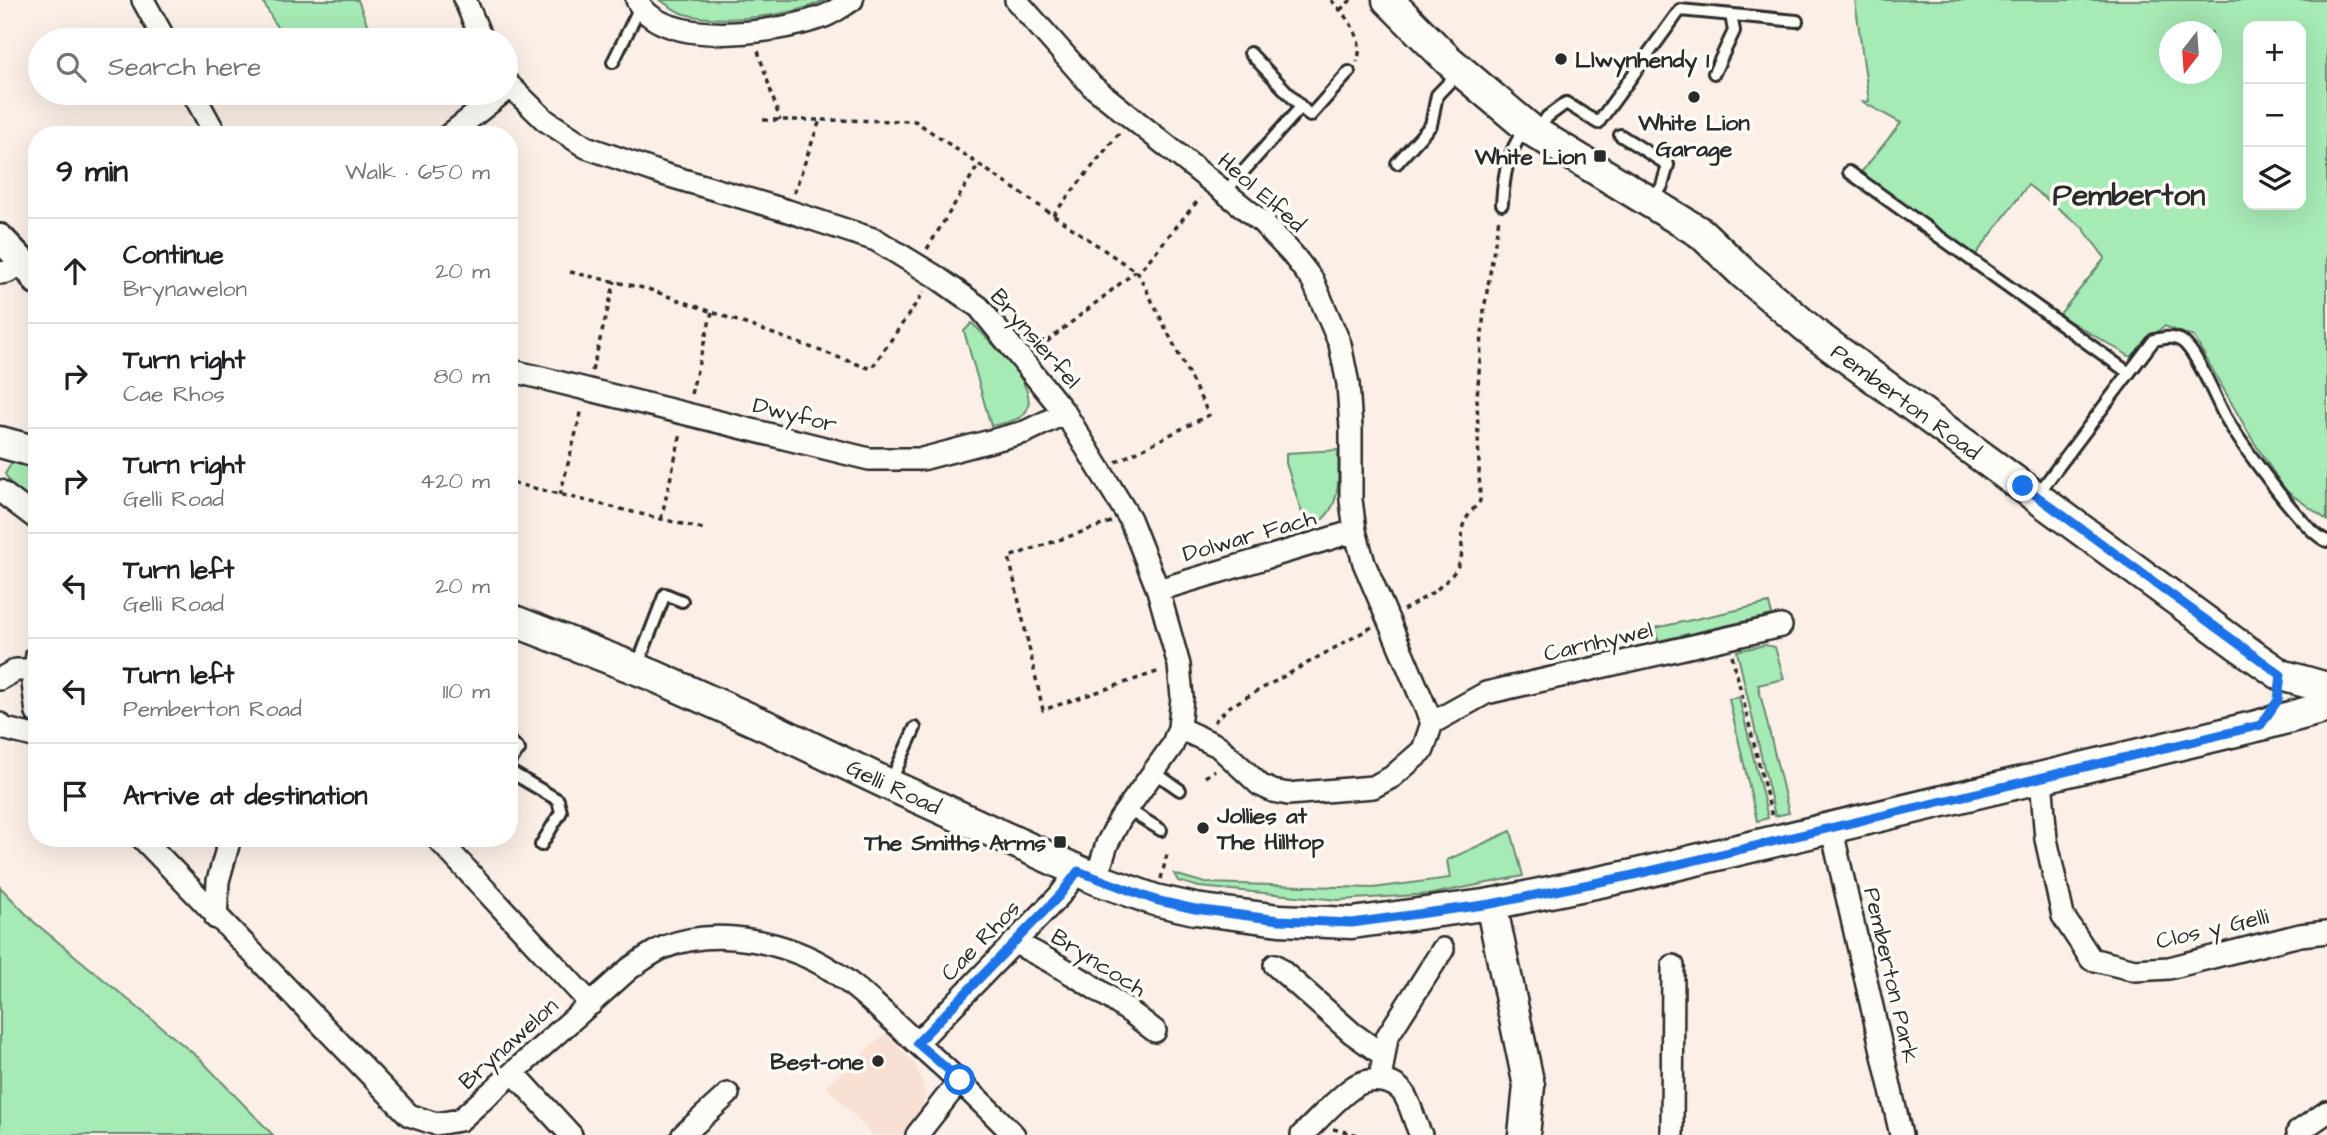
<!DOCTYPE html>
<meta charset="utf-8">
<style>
body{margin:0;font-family:"Architects Daughter",sans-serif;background:#f6f6f6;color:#202124}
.controls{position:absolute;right:21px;top:21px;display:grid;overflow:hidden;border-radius:14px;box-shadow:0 7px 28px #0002}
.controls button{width:63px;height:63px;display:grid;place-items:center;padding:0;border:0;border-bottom:2px solid #e0e0e0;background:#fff;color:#202124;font:35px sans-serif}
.compass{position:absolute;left:2159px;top:21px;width:63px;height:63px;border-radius:50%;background:#fff;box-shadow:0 7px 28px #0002;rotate:197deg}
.stop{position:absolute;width:21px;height:21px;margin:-16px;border:5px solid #1a73e8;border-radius:50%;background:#fff}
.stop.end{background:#1a73e8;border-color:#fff;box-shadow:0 2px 7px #0008}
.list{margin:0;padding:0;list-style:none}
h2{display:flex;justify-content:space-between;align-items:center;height:91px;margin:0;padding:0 28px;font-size:30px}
h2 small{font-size:23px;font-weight:400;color:#757577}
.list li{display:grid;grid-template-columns:46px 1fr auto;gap:21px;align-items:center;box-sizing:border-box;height:105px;padding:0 28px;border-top:2px solid #e0e0e0}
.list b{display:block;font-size:26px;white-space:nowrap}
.list p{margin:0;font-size:23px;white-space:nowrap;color:#757577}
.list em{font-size:23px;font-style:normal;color:#757577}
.icon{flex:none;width:38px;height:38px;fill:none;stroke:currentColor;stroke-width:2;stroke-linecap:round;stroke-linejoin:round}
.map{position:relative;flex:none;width:2327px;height:1135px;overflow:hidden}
.search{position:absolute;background:#fff;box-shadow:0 7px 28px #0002;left:28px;top:28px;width:490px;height:77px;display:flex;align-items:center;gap:18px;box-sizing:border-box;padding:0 24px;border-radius:38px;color:#757577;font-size:26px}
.panel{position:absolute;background:#fff;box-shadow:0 7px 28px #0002;left:28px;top:126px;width:490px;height:721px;border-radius:28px}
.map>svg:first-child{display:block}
.built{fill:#f9e0d4}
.green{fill:#a6eab5;stroke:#688a70;stroke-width:2;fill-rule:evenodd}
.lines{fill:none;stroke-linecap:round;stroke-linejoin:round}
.service-casing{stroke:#2b2b2b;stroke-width:16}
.minor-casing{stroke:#2b2b2b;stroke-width:26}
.tertiary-casing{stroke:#2b2b2b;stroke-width:32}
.secondary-casing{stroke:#2b2b2b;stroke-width:35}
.path{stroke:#2b2b2b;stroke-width:3.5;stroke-dasharray:5 5;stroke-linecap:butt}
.service{stroke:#fdfcf7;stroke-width:10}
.minor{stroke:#fdfcf7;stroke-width:21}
.tertiary{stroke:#fdfcf7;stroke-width:26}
.secondary{stroke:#fdfcf7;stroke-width:30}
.route{stroke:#1a73e8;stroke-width:9}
.poi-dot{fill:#2b2b2b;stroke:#fdfcf7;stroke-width:2.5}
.labels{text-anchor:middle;stroke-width:7;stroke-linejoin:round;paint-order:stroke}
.poi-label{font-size:23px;font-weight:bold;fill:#2b2b2b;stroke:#fdfcf7;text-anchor:end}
.street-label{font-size:23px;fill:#2b2b2b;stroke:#fdfcf7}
.district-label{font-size:30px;font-weight:bold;fill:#2b2b2b;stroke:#fdfcf7}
</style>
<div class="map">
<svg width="2327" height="1135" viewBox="0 0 2327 1135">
<rect width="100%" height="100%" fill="#fbefe7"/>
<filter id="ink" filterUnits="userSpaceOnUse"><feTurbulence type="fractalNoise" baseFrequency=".0143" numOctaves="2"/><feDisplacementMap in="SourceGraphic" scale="14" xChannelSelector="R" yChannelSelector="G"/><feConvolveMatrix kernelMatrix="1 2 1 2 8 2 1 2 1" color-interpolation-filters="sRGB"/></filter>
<g filter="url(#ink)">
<path class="built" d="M886 1033 917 1067 923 1084 925 1096 920 1114 902 1135H872L826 1086Z"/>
<path class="green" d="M262 0H358L373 40H284Z
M660 0H825C792 17 720 24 684 14 675 11 668 5 660 0Z
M1855 0H2327V520L2285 490 2252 439 2194 337 2164 326 2131 357 2059 315 2105 258 2082 227 2028 185 1974 257 1859 175 1901 123 1863 102 1869 101ZM2248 26H2301V205H2248ZM2170 32H2212V74H2170Z
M972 323C988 340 1049 393 1022 416 1014 422 1001 424 991 426L964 331Z
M1338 450C1338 484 1343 513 1307 529L1286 463V453Z
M23 460 37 463V505L13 487 5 474 11 464Z
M1769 603 1772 615 1658 641 1655 628Z
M1765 645 1775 647 1784 679 1758 685 1789 813 1775 816 1737 651Z
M1739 697 1768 818 1757 821 1729 699Z
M1511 831 1523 876 1432 894 1339 900 1199 887 1178 881 1174 874 1205 883 1373 888 1450 878 1447 860Z
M0 887 34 922 200 1059 273 1135H0Z"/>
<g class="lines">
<defs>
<path id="service" d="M1250 53 1310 116 1349 72
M613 62 640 7
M1714 73 1734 31 1731 15
M1537 134 1547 117 1566 103 1598 123 1680 10 1797 21
M1620 135 1668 165 1662 186 1653 201
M1397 163 1431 125 1437 95 1459 72
M1849 172 2129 373
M1224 193 1301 107
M1502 204C1504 172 1507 155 1525 128
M2037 495 2154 340C2163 338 2172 336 2180 340 2196 348 2216 401 2226 418 2240 442 2304 533 2327 541
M636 669 665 594 682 601
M509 740 519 750 509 762
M509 771 558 800 561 812 541 845
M1154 772 1180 790
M890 783 915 728
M1127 809 1161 830"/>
<path id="minor" d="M143 0 165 40
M465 0 482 40
M637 0C662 50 776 33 819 18 831 15 842 6 852 0
M1016 0 1092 86 1262 222 1293 255 1313 281 1340 344 1348 384 1351 428V500L1355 531 1364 563 1432 723 1423 750 1392 777 1373 787 1288 794 1273 791 1260 785 1218 746 1179 728
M506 82 545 120 586 147 663 174 788 211 876 240 935 276 979 307 1065 413 1130 519 1158 590 1179 665 1182 697 1179 728 1172 746 1120 819 1107 844 1096 879
M193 93 216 135
M449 135 502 93
M0 273 7 272 24 263
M509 370 869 459H922L1025 432 1065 413
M0 491 37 519
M1158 590 1355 531
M37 655 33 683 37 713
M0 679 16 670H34
M1432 723 1486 693 1781 626
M0 724 2 728 37 737
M2041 778 2046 839 2063 916 2091 959 2135 970 2169 968 2300 935 2327 932
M1831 826 1901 1135
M142 838 409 1115 436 1124 460 1120 629 969C640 962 652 952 665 947 717 926 788 942 833 971 864 992 890 1019 918 1044 951 1073 983 1103 1014 1135
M437 838 591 1004
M216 918 218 881 230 838
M1014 942C1064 967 1111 996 1155 1031
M1275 965 1352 1033 1383 1055
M917 1043 1060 895 1078 871
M514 1073 571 1135
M1380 1080 1387 1037 1443 949
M2298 1132 2327 1112
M683 1135 728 1094
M917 1135 960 1080
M1302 1135C1318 1120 1337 1098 1355 1086 1370 1077 1394 1079 1404 1094 1412 1107 1414 1122 1421 1135
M1672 1135 1673 966"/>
<path id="tertiary" d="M0 238 24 263 37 281"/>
<g id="secondary">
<path id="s1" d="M1388 0 1448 60 1531 130 1701 233 1744 274 1816 335 2238 645 2281 675 2327 688"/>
<path d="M0 442 37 452"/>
<path id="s2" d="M509 619 652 675 773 729 890 785 1096 879 1155 900 1195 909 1279 920 1352 923 1491 904 1629 876 2261 725 2327 707"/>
<path d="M1491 904 1529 1086 1524 1135"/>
</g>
</defs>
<use href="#service" class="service-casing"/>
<use href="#minor" class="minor-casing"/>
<use href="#tertiary" class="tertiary-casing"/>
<use href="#secondary" class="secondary-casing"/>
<path class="path" d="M1331 0C1346 17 1366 37 1357 62
M1340 10 1351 0
M758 51 780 120
M763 120H820
M794 193 820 120 915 121 1138 273
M1053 215 1120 132
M927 249 979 164
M570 272 648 289 871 369 924 292
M1039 348 1136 271
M592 371 615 281
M691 394 712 312
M1116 462 1209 415 1138 273 1200 198
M513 483 707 530
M560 495 582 409
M661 519 681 433
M1111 522 1009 557 1043 710 1160 671
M1403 610C1424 598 1454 583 1461 558 1463 549 1461 539 1462 530 1464 518 1473 510 1480 501L1477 397 1484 310 1499 218
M1732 655 1772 817
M1214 722 1229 707 1372 627
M1205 777 1215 770
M1161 879 1168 850
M1333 1129 1359 1135"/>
<use href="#service" class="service"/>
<use href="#minor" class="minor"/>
<use href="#tertiary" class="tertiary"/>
<use href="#secondary" class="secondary"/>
</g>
</g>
<g class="lines" filter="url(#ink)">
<path class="route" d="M960 1080 917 1043 1060 895 1078 871 1155 900 1195 909 1279 920 1352 923 1491 904 1629 876 2261 725 2278 700 2281 675 2023 486"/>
</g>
<g class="poi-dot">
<circle cx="1561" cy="59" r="7"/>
<circle cx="1694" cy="97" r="7"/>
<rect x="1593" y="149" width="14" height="14" rx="3.5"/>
<circle cx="1203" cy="828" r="7"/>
<rect x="1053" y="835" width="14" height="14" rx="3.5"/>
<circle cx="878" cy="1061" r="7"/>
</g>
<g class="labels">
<g class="poi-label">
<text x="1575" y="67" text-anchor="start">Llwynhendy 1</text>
<text x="1694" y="130" text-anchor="middle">White Lion<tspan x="1694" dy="26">Garage</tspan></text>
<text x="1586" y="164">White Lion</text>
<text x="1217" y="823" text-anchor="start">Jollies at<tspan x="1217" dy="26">The Hilltop</tspan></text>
<text x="1046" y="850">The Smiths Arms</text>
<text x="864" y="1069">Best-one</text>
</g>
<g class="street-label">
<text transform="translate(1262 192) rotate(41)" y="8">Heol Elfed</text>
<text transform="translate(1036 338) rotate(49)" y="8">Brynsierfel</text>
<text dy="8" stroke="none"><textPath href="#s1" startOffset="658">Pemberton Road</textPath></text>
<text transform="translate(795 414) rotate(14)" y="8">Dwyfor</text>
<text transform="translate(1249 535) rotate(-16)" y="8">Dolwar Fach</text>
<text transform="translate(1598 641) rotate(-13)" y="8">Carnhywel</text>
<text dy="8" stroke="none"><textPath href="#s2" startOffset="420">Gelli Road</textPath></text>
<text transform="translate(2212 928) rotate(-13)" y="8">Clos y Gelli</text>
<text transform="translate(980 940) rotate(-46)" y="8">Cae Rhos</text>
<text transform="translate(1099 962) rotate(32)" y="8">Bryncoch</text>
<text transform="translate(1892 975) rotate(77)" y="8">Pemberton Park</text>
<text transform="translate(508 1043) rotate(-42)" y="8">Brynawelon</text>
</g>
<g class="district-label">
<text x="2129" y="205">Pemberton</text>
</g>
</g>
</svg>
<div class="controls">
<button>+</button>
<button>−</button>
<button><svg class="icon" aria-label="layers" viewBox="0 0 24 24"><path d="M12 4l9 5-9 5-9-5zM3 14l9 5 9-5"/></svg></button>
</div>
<svg class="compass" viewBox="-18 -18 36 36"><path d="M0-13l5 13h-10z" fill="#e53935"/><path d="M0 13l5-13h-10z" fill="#757577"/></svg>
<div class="stop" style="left:960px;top:1080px"></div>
<div class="stop end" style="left:2023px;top:486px"></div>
<div class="search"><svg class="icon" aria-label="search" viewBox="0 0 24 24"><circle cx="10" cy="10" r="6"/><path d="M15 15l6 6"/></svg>Search here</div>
<section class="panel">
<h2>9 min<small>Walk · 650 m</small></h2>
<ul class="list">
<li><svg class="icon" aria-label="ahead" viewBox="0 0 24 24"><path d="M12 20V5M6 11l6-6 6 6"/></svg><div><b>Continue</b><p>Brynawelon</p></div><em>20 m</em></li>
<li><svg class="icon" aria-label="right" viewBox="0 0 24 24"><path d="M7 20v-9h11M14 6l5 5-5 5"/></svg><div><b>Turn right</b><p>Cae Rhos</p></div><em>80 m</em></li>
<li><svg class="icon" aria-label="right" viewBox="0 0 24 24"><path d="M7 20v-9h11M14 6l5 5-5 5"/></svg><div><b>Turn right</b><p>Gelli Road</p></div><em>420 m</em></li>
<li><svg class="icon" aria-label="left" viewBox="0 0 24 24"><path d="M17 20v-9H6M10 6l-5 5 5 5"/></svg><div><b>Turn left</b><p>Gelli Road</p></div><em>20 m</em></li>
<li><svg class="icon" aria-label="left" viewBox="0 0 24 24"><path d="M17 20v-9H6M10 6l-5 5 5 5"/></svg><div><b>Turn left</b><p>Pemberton Road</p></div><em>110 m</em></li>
<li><svg class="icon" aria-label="arrive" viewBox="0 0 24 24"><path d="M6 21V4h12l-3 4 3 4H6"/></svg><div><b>Arrive at destination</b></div></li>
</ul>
</section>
</div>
